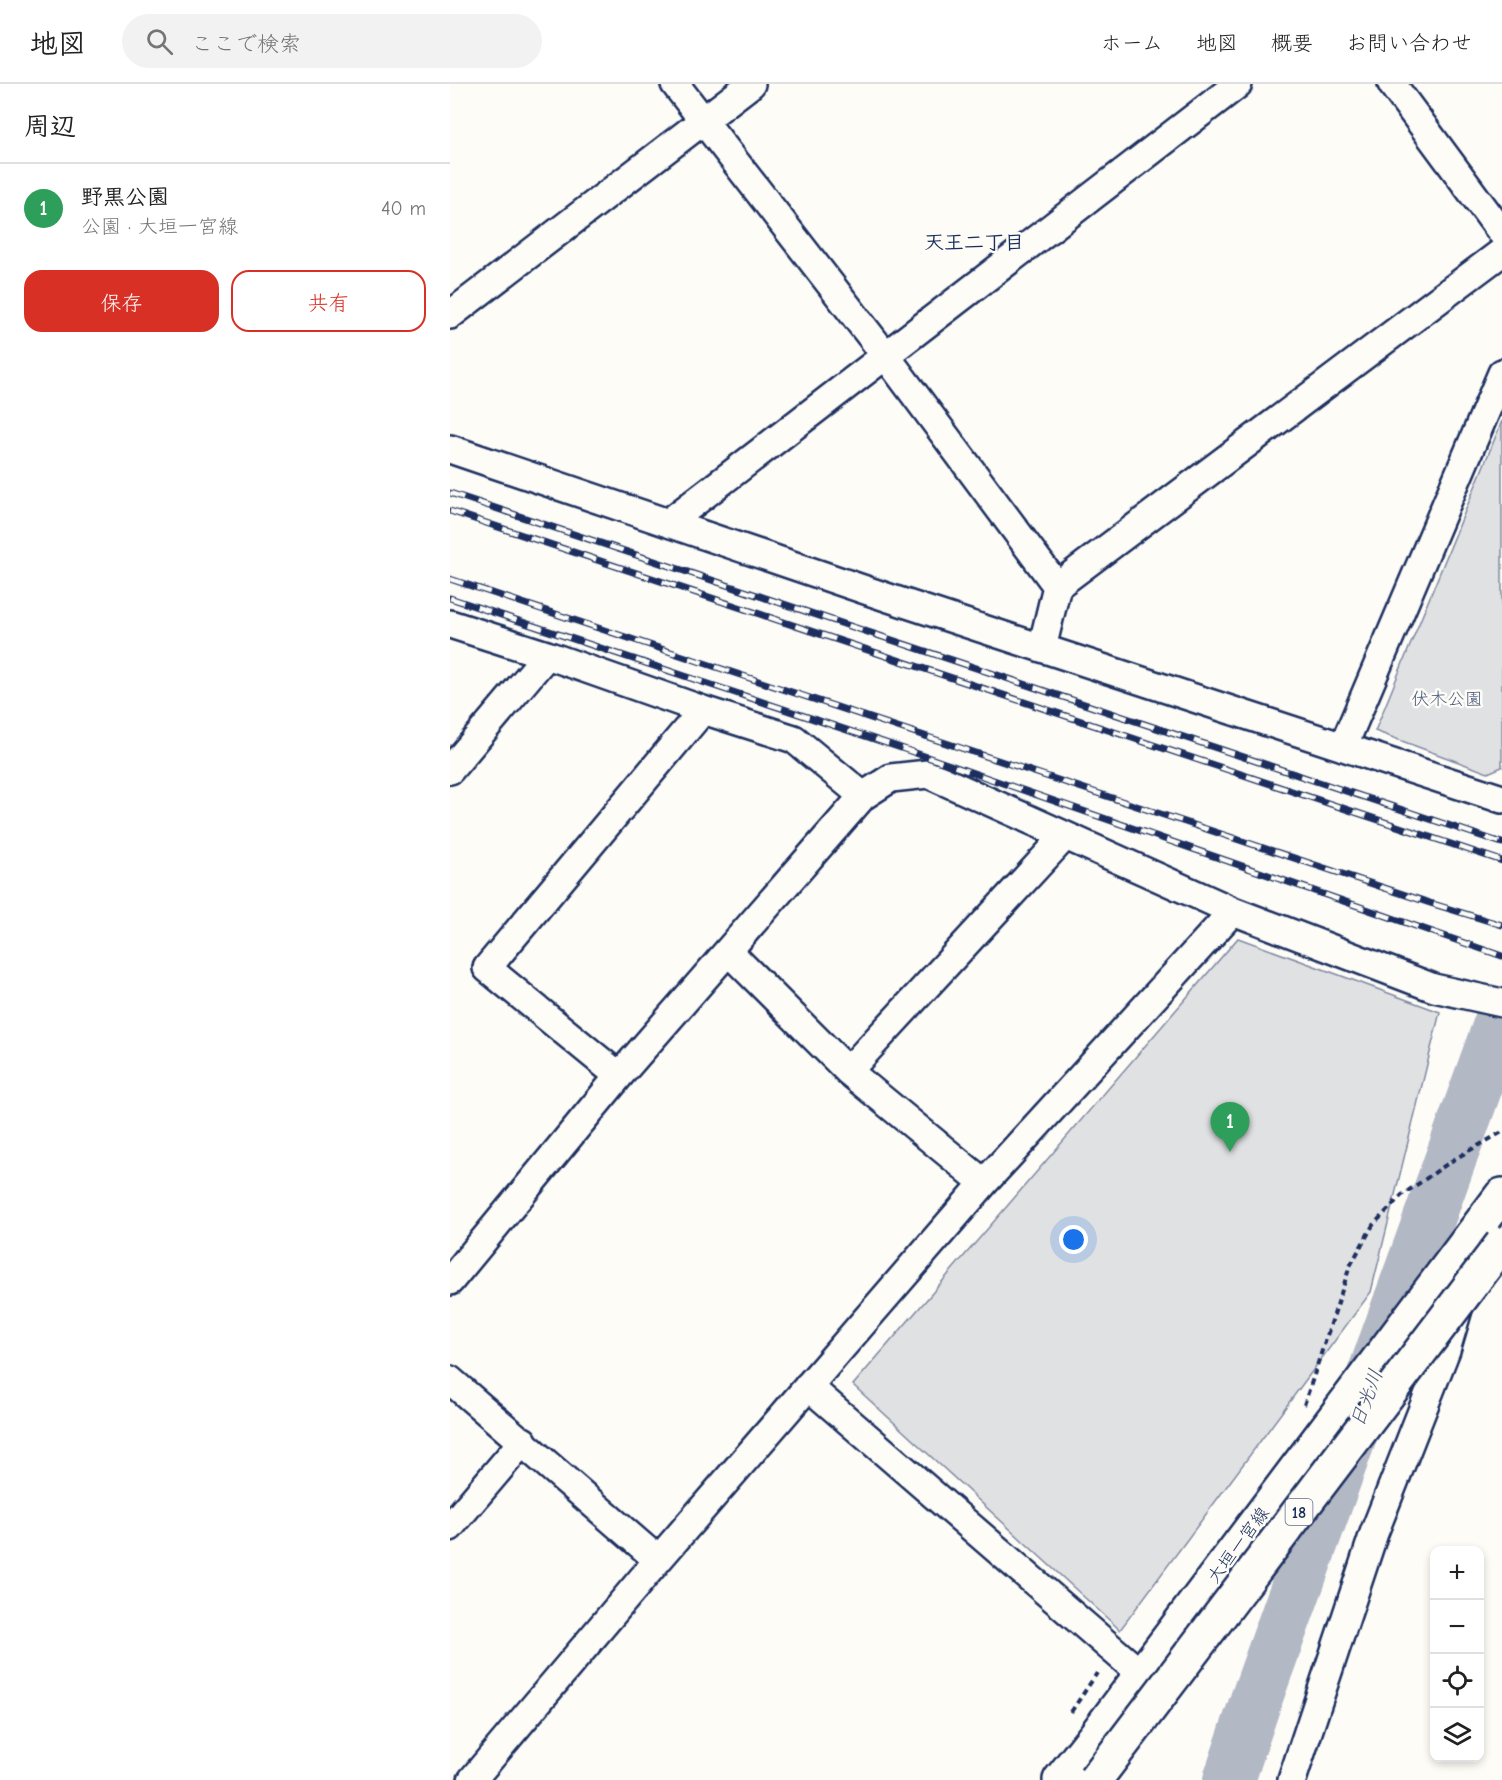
<!DOCTYPE html>
<html lang="ja">
<meta charset="utf-8">
<style>
body{margin:0;font-family:"Comic Neue","Klee One",sans-serif;background:#f2f2f2;color:#222}
.controls{position:absolute;right:18px;bottom:18px;display:grid;overflow:hidden;border-radius:12px;box-shadow:0 3px 9px #0003}
.controls button{width:54px;height:54px;display:grid;place-items:center;padding:0;border:0;border-bottom:2px solid #e0e0e0;background:#fff;color:#222;font:30px sans-serif}
.you{position:absolute;left:624px;top:1156px;width:21px;height:21px;margin:-15px;border:4px solid #fff;border-radius:50%;background:#1a73e8;box-shadow:0 0 0 9px #1a73e833}
.badge{display:grid;place-items:center;width:39px;height:39px;border-radius:50%;background:#d93025;color:#fff;font-size:20px;font-weight:700}
.pin{position:absolute;translate:-50% -50px;filter:drop-shadow(0 2px 3px #0008)}
.pin::after{content:'';position:absolute;top:32px;width:21px;height:18px;background:inherit;clip-path:polygon(0 0,100% 0,50% 100%)}
.list{margin:0;padding:0;list-style:none}
h2{display:flex;justify-content:space-between;align-items:center;height:78px;margin:0;padding:0 24px;font-size:26px}
h2 small{font-size:20px;font-weight:400;color:#767676}
.list li{display:grid;grid-template-columns:39px 1fr auto;gap:18px;align-items:center;box-sizing:border-box;height:90px;padding:0 24px;border-top:2px solid #e0e0e0}
.list b{display:block;font-size:22px;white-space:nowrap}
.list p{margin:0;font-size:20px;white-space:nowrap;color:#767676}
.list em{font-size:20px;font-style:normal;color:#767676}
.actions{display:flex;gap:12px;padding:18px 24px}
.actions a{flex:1;padding:14px 0;border:2px solid #d93025;border-radius:18px;text-align:center;font-size:21px;color:#d93025}
.actions .main{background:#d93025;color:#fff}
.icon{flex:none;width:33px;height:33px;fill:none;stroke:currentColor;stroke-width:2;stroke-linecap:round;stroke-linejoin:round}
.map{position:relative;flex:none;width:1052px;height:1696px;overflow:hidden}
header{display:flex;align-items:center;gap:36px;box-sizing:border-box;height:84px;padding:0 30px;background:#fff;border-bottom:2px solid #e0e0e0}
header strong{font-size:28px}
nav{display:flex;gap:33px;margin-inline-start:auto;font-size:21px}
.search{width:420px;height:54px;background:#f2f2f2;display:flex;align-items:center;gap:15px;box-sizing:border-box;padding:0 21px;border-radius:33px;color:#767676;font-size:22px}
main{display:flex}
aside{flex:1;background:#fff}
.map>svg:first-child{display:block}
.green{fill:#e0e1e3;stroke:#7e88a0;stroke-width:1.5}
.lines{fill:none;stroke-linecap:round;stroke-linejoin:round}
.river{stroke:#b3b8c5;stroke-width:52}
.street-casing{stroke:#1b2f5e;stroke-width:32}
.primary-casing{stroke:#1b2f5e;stroke-width:38}
.path{stroke:#1b2f5e;stroke-width:4;stroke-dasharray:6 4.5;stroke-linecap:butt}
.street{stroke:#fdfcf7;stroke-width:27}
.primary{stroke:#fdfcf7;stroke-width:33}
.rail-casing{stroke:#1b2f5e;stroke-width:7}
.rail{stroke:#fdfcf7;stroke-width:4.5;stroke-dasharray:14;stroke-linecap:butt}
.primary-bridge-casing{stroke:#1b2f5e;stroke-width:38;stroke-linecap:butt}
.primary-bridge{stroke:#fdfcf7;stroke-width:33}
.labels{text-anchor:middle;stroke-width:5;stroke-linejoin:round;paint-order:stroke}
.shield{fill:#fdfcf7;stroke:#5f6c8c;stroke-width:1.5}
.shield-label{font-size:16px;font-weight:bold;fill:#1b2f5e}
.park-label{font-size:18px;fill:#4c5c7f;stroke:#fdfcf7}
.street-label{font-size:18px;fill:#1b2f5e;stroke:#fdfcf7}
.neighbourhood-label{font-size:20px;font-weight:bold;fill:#1b2f5e;stroke:#fdfcf7}
.water-label{font-size:20px;font-style:italic;fill:#49587d;stroke:#fdfcf7}
</style>
<header>
<strong>地図</strong>
<div class="search"><svg class="icon" aria-label="search" viewBox="0 0 24 24"><circle cx="10" cy="10" r="6"/><path d="M15 15l6 6"/></svg>ここで検索</div>
<nav><a>ホーム</a><a>地図</a><a>概要</a><a>お問い合わせ</a></nav>
</header>
<main>
<aside>
<h2>周辺<small></small></h2>
<ul class="list">
<li><span class="badge" style="background:#2e9e5b">1</span><div><b>野黒公園</b><p>公園 · 大垣一宮線</p></div><em>40 m</em></li>
</ul>
<div class="actions"><a class="main">保存</a><a>共有</a></div>
</aside>
<div class="map">
<svg width="1052" height="1696" viewBox="0 0 1052 1696">
<rect width="100%" height="100%" fill="#fdfcf7"/>
<filter id="ink" filterUnits="userSpaceOnUse"><feTurbulence type="fractalNoise" baseFrequency=".0167" numOctaves="2"/><feDisplacementMap in="SourceGraphic" scale="12" xChannelSelector="R" yChannelSelector="G"/><feConvolveMatrix kernelMatrix="1 2 1 2 8 2 1 2 1" color-interpolation-filters="sRGB"/></filter>
<g filter="url(#ink)">
<path class="green" d="M1052 337V683L1038 689 925 647Z
M788 854 990 928 921 1208 670 1546 403 1301Z"/>
<g class="lines">
<path class="river" d="M779 1696 806 1616 1052 932"/>
<defs>
<path id="street" d="M225 0 436 272 607 502
M942 0 1052 149
M0 231 301 0
M0 365 439 514 1052 715
M218 439 788 0
M0 540 97 571 253 626 344 655 413 712 441 694 478 690 783 827 984 904 1052 919
M592 564 607 502 1052 168
M893 663 1052 289
M0 686 97 571
M279 868 398 987 534 1099
M398 987 615 752
M169 992 37 884 253 626
M0 1197 169 992 413 712
M0 1296 208 1476
M358 1302 691 1590
M0 1443 73 1357
M22 1696 208 1476 534 1099 783 827
M842 1696 924 1449 996 1266 1009 1222"/>
<path id="primary" d="M610 1696 648 1648 1052 1111"/>
</defs>
<use href="#street" class="street-casing"/>
<use href="#primary" class="primary-casing"/>
<path class="path" d="M854 1321 900 1182 923 1141 952 1111 1003 1076 1052 1048
M621 1628 647 1589"/>
<use href="#street" class="street"/>
<use href="#primary" class="primary"/>
<defs>
<path id="rail" d="M0 409 1052 759
M0 427 1052 777
M0 495 980 819 1052 841
M0 514 454 665 1052 872"/>
</defs>
<use href="#rail" class="rail-casing"/>
<use href="#rail" class="rail"/>
<defs>
<path id="primary-bridge" d="M645 1696 1052 1160"/>
</defs>
<use href="#primary-bridge" class="primary-bridge-casing"/>
<use href="#primary-bridge" class="primary-bridge"/>
</g>
</g>
<g class="labels">
<rect class="shield" x="835.5" y="1415" width="27" height="26" rx="4.5"/>
<g class="shield-label">
<text x="849" y="1434">18</text>
</g>
<g class="park-label">
<text x="997" y="621">伏木公園</text>
</g>
<g class="street-label">
<text transform="translate(788 1461) rotate(-53)" y="6">大垣一宮線</text>
</g>
<g class="neighbourhood-label">
<text x="524" y="165">天王二丁目</text>
</g>
<g class="water-label">
<text transform="translate(916 1314) rotate(-70)" y="7">日光川</text>
</g>
</g>
</svg>
<div class="controls">
<button>+</button>
<button>−</button>
<button><svg class="icon" aria-label="locate" viewBox="0 0 24 24"><circle cx="12" cy="12" r="6"/><path d="M12 2v4M12 18v4M2 12h4M18 12h4"/></svg></button>
<button><svg class="icon" aria-label="layers" viewBox="0 0 24 24"><path d="M12 4l9 5-9 5-9-5zM3 14l9 5 9-5"/></svg></button>
</div>
<div class="you"></div>
<div class="pin badge" style="left:780px;top:1068px;background:#2e9e5b">1</div>
</div>
</main>
